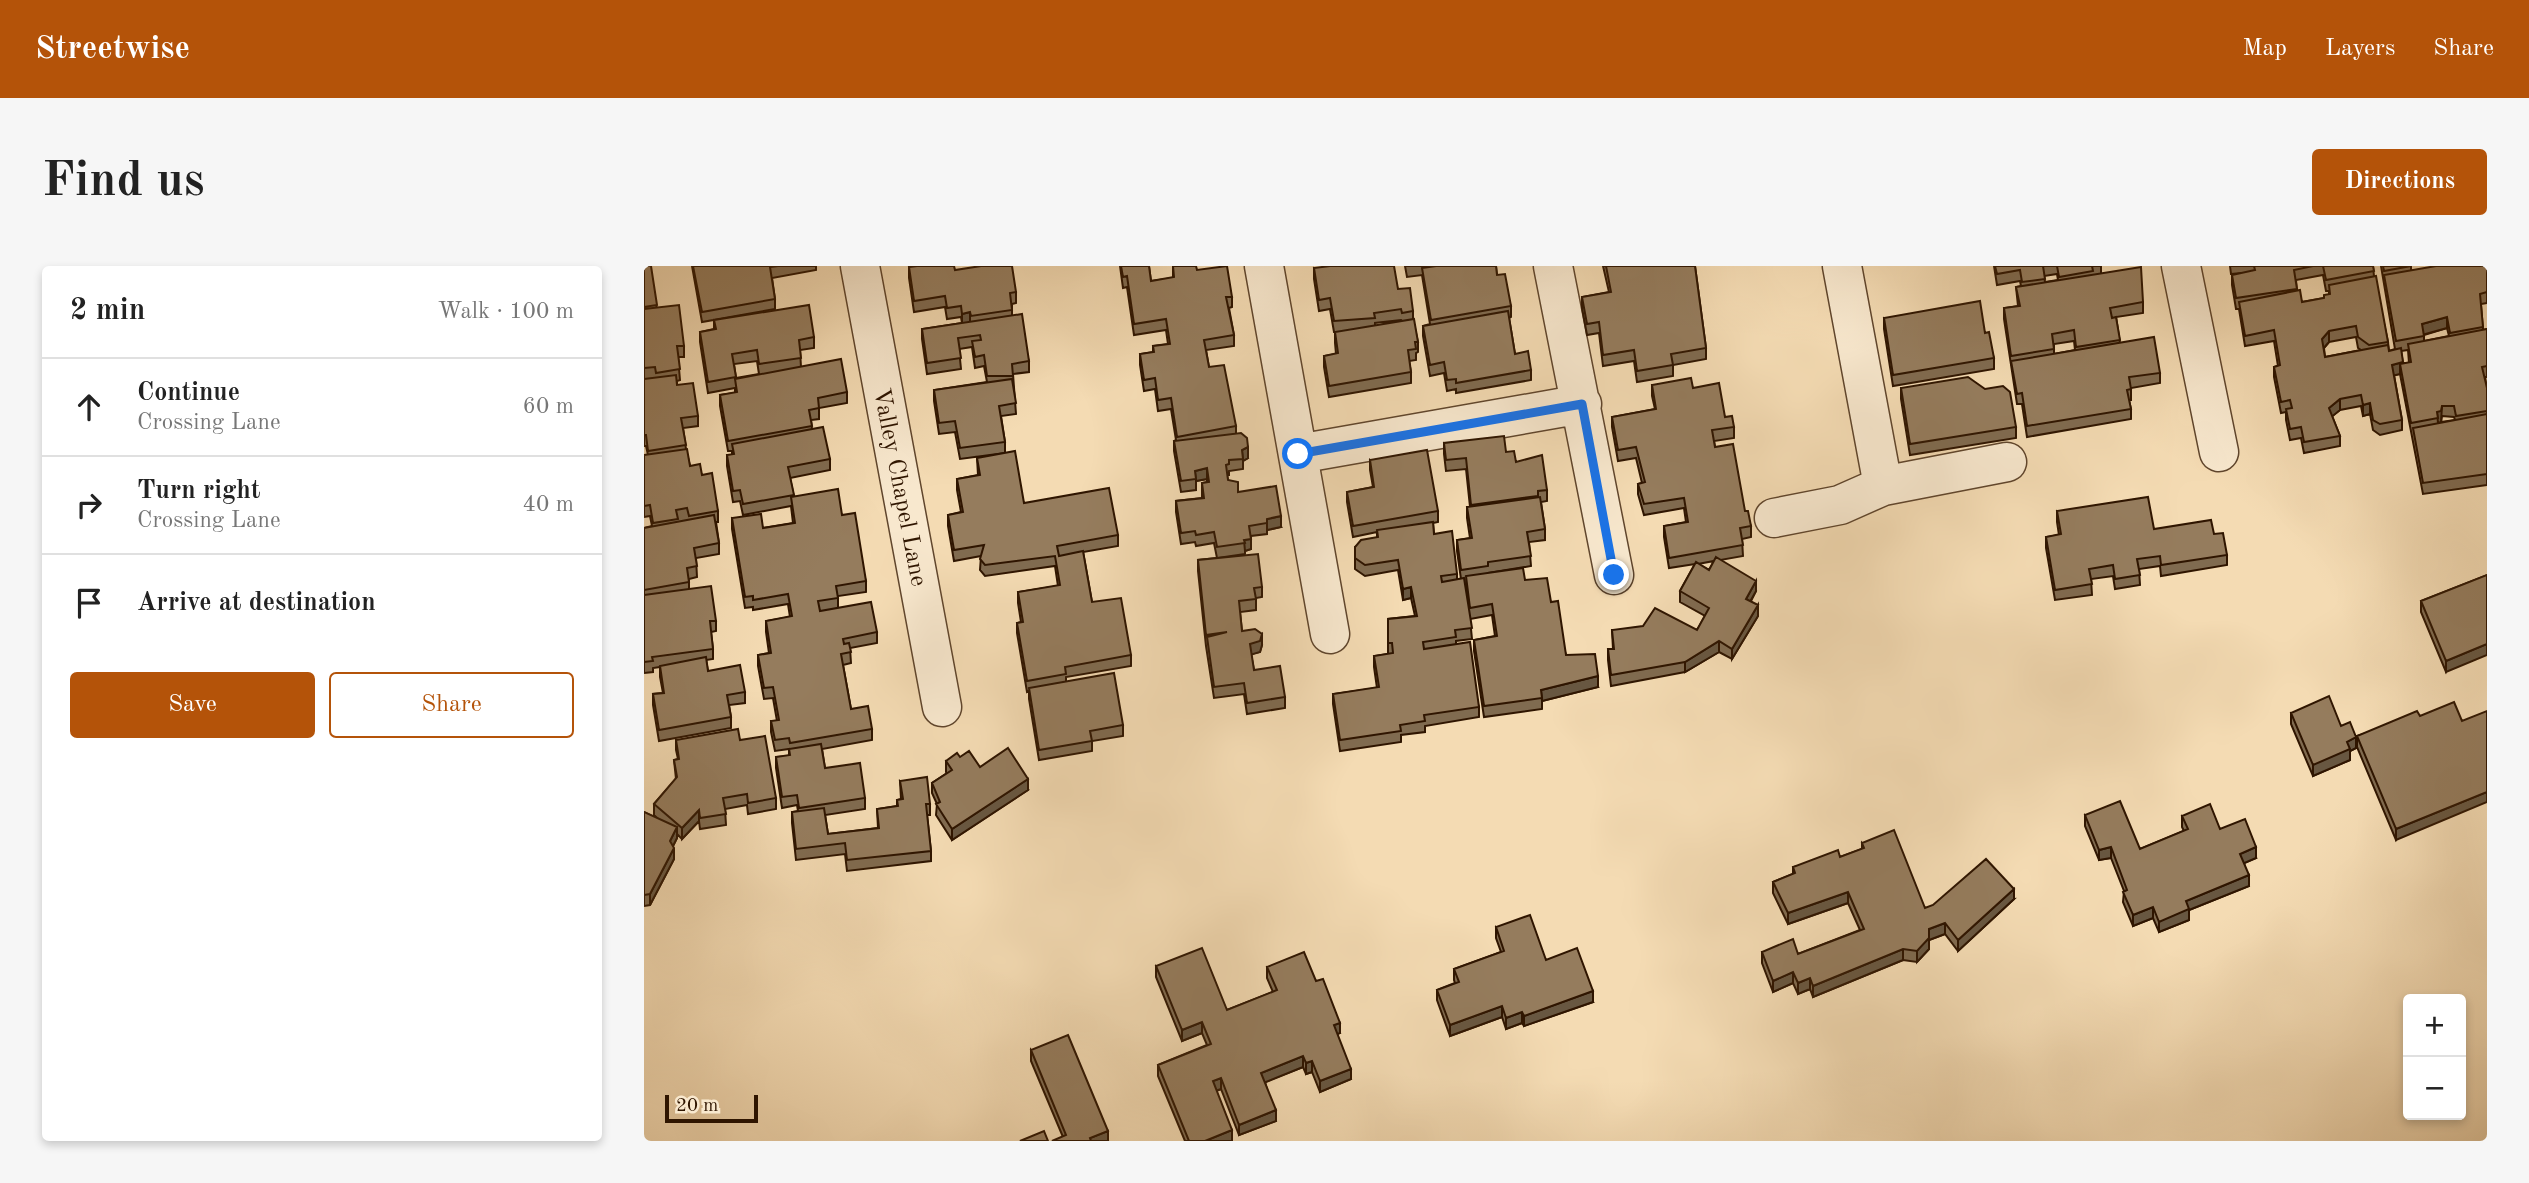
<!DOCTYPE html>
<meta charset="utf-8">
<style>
body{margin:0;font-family:"Old Standard TT",serif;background:#f6f6f6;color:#222}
.controls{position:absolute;right:21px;bottom:21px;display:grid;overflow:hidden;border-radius:7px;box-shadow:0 4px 10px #0003}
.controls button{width:63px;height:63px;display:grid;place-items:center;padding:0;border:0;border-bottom:2px solid #e0e0e0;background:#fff;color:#222;font:35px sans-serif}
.scale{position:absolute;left:21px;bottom:18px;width:93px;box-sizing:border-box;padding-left:7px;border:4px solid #2f1500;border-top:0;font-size:19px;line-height:24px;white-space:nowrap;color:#2f1500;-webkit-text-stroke:5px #f8e8ce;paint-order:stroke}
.stop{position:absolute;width:21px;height:21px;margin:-16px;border:5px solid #1a73e8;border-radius:50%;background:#fff}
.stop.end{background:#1a73e8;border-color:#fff;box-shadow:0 2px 7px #0008}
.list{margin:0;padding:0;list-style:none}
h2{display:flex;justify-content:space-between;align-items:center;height:91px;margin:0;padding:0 28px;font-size:30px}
h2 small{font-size:23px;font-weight:400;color:#767676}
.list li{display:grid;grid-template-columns:46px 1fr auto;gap:21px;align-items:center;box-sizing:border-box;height:98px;padding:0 28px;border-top:2px solid #e0e0e0}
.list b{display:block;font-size:26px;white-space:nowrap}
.list p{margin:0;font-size:23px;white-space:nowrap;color:#767676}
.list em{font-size:23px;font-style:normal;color:#767676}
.actions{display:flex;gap:14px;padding:21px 28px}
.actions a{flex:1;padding:16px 0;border:2px solid #b45309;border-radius:7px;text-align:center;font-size:24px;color:#b45309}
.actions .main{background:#b45309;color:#fff}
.icon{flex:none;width:38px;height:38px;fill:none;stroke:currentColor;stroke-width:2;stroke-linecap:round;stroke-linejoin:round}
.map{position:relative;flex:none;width:1843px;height:875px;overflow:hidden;border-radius:7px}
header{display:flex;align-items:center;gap:42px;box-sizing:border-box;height:98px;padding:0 35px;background:#b45309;color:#fff}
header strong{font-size:33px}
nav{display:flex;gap:38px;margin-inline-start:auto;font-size:24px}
.intro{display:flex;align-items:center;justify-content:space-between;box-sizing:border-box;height:168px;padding:0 42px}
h1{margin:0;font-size:49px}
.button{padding:18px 32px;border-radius:7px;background:#b45309;color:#fff;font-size:24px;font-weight:700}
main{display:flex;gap:42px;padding:0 42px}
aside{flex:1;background:#fff;border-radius:7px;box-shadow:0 4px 10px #0003}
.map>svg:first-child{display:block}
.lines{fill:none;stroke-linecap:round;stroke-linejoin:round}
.minor-casing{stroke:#60462d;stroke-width:41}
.minor{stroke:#f8e8ce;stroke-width:38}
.wall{fill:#806b50;stroke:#2f1500;stroke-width:2;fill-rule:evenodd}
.shaded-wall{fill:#685741;stroke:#2f1500;stroke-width:2}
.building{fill:#957c5d;stroke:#2f1500;stroke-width:2}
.route{stroke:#1a73e8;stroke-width:9}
.labels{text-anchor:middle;stroke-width:5;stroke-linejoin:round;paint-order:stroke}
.street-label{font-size:24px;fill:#2f1500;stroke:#f8e8ce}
</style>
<header>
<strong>Streetwise</strong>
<nav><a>Map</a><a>Layers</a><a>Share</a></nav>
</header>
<div class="intro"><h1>Find us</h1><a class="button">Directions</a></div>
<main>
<aside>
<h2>2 min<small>Walk · 100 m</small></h2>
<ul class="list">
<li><svg class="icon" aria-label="ahead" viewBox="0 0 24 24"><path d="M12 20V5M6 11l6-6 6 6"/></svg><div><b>Continue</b><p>Crossing Lane</p></div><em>60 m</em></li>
<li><svg class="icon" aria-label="right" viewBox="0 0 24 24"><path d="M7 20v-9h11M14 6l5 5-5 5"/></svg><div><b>Turn right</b><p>Crossing Lane</p></div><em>40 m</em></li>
<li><svg class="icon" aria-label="arrive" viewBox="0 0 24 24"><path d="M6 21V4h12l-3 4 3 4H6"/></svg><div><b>Arrive at destination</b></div></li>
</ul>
<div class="actions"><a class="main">Save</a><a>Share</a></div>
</aside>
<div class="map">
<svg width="1843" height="875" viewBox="0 0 1843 875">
<rect width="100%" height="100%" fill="#f4dbb3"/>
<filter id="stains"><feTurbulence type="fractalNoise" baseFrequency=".00286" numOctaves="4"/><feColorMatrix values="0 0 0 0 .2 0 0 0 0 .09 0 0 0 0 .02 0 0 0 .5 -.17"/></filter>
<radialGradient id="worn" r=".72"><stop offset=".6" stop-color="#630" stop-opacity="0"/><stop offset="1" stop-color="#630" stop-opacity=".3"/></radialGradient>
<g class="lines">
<defs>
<path id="minor" d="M216 0 298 441
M620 0 686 368
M909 0 970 309
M1537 0 1575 186
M654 188 938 138
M1239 220 1363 196
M1130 252 1196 239 1239 220 1198 0"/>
</defs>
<use href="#minor" class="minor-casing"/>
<use href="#minor" class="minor"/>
</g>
<path class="wall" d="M0 0 13 42 40 80V91H34L36 114 33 115V119L54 150V160L39 162 42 183 46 200 58 209 74 245V256H72L75 277V288L52 292 53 311 45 313V323L72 355V365L67 366 69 383V393L62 394 64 405 101 426V437L85 439 87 451V462L15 475 9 439V428L19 427 16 411V401L9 402V406L0 407V262L8 260 6 250 0 251V189H4L2 180H0Z
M48 0H172V4L128 12 131 33V43L58 56Z
M476 0H505L507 15 529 12V0L553 4 588 31V41L585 42 590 69V80L562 84 565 101 592 160V168L604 192 599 195V203L585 205V209H583L584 214 594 226 637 261 623 264V268L607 270V283L601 285V288L573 292 618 321V331L612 332V344L596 346 598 365 618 379 616 386 607 388 610 404 641 431V442L603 448 600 428 570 432 562 380 554 305V294L573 292 570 277 552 280 551 276 537 278 532 246V235L558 232V217L563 216V213L552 215V224L537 226 530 185V175L532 174 527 143 514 145 511 123 500 125 496 99V88L509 86V80L524 78 522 64 490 69 483 21 479 22Z
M761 0H852L853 9 867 40V51L865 52 871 88 887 104V114L812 127V123L803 125 800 107 786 110 779 70V60L786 58 778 9 763 11Z
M959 0H1051L1062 82V93L1029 99V110L993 116 990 95 959 100 955 67 943 69 938 42V31L965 26Z
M1350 0H1457V7L1499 36V47L1472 51 1476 77 1516 107V117L1487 122V134H1485L1487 143V153L1383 171 1378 138H1373L1360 53V42L1374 40 1372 21 1377 20 1376 15 1353 19ZM1413 8 1414 14 1401 16 1400 10ZM1430 75 1431 84 1410 88V78Z
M1586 0H1729L1730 10 1744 76 1745 85 1751 83 1737 0H1767V5L1843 0V37L1837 38 1839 64 1843 63V111H1841L1843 122V219L1779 228 1756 108 1750 109 1758 154V164L1736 169 1729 164 1726 148 1719 150 1717 140 1696 144 1688 150 1696 170V180L1660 187 1657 172 1646 174 1642 154V146L1637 147 1630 111V101L1634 100 1630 75 1601 80 1595 43H1592L1588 19V9L1598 7 1587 8ZM1679 9 1682 25H1685V28L1680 32 1658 36 1653 25 1652 14ZM1803 62 1805 70 1780 75V69ZM1712 71 1714 82 1717 84 1681 91 1680 82 1685 76ZM1764 84 1765 97H1759L1757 85ZM1798 150 1810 151 1811 154 1797 156Z
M265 1 311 4 372 26V37L368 38V49L385 95V106L369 108 372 148 357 150 361 176V187L316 193 311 166 295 168 290 135V124L343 116 340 100 331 102 328 81 315 83 317 103 283 108 278 73V63L318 57 317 51 303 53 301 41 270 46 265 12Z
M670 2 754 23 769 45V53L774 76V86L772 87V94L765 95 767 106V117L685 131 680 101V90L692 88 691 77V66H692H690L686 43 675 45 670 13ZM757 54 758 55 731 60V57Z
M1240 52 1341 67 1350 92V103L1249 120 1240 63Z
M70 54 170 71V82L156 84 157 101 203 126V137L175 142V153L167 154 168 163 186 193V204L146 212 150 231 198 249 222 315V326L194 330V342L233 366V377L206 382 207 397 199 399 207 443 228 463V474L178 483 181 502 221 532V543L181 549 184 568 234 562 233 543 253 540V534L257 533 256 515 286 538V549H283L287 585V595L203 605 201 588 152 594 148 557V546L154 545 153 539 138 542 132 502V491L145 490V483L131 485 127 466V455H133L129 432 120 433 114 400V389L125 387 122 366V355L146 351 144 338 109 344V341L101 342 88 263V252L119 262 149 257 147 240 99 249 96 235 89 236 83 200V189H88V185H84L76 140V129L91 127V122L64 127 56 76V66L70 63ZM113 95 115 108 92 112 90 98Z
M1008 119 1049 122 1081 151 1090 161V172L1070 175 1071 181 1107 260V271L1098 273 1099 290 1076 294 1112 325 1107 335 1114 350 1088 393 1075 386 1041 406 967 420 964 394V383H969L968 364H1053L1061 350 1036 336V325L1051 298 1025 302 1020 271V260L1042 256 1040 242 1000 249 994 228V218L998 217 992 192 974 195 968 161V151L1011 143 1008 130ZM1070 295 1065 304 1054 298Z
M1257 122 1341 123 1372 161V172L1266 189 1257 133Z
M800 177 862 186 903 224V235L897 236 901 263V274L885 276 887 300 844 307 881 314 907 336 922 389 954 421 898 435V443L840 451 830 385V374L851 370 848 349 826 353 828 373 812 375V378L835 441V451L781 460V466L757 469V476L696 485 689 438V428L733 422 730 401V390L744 388V353L771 350 767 332 759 334 754 304 721 310 711 303V281L733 272V266L709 271 703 236V226L729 221 726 204V194L794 245V256L789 257 790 268 813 308V313H817L813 285V274L826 272 823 252V241H826L822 203 802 205 800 188Z
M333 192 380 237 474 269V280L439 286 448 336 487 389V400L422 411V415L479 459V470L448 475V485L395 494 385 433V425L383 426 373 367V357L377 356 374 337V326L414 320 411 300 341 310 336 304 337 290 310 295 304 260V249L317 246 313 224V213L334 209Z
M1413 245 1510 263 1570 268 1583 289V299L1517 310 1516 300 1495 303 1496 319 1471 323 1469 310 1447 313 1448 329 1411 334 1402 282V271L1415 269 1413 256Z
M1843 309 1802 406 1777 346V335Z
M1647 447 1697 460 1712 482 1706 485V494L1669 510 1647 458Z
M1776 450 1818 455 1752 574 1713 481V470Z
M32 474H96L132 532V543L104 548 103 539 81 543 82 559 56 563 55 555 38 573 33 568V572L29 580 30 593 6 639 0 640V546L14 553 10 549V538L32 513 30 494 34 493 32 484Z
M302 495 336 501 384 524 308 574 292 549 293 538 288 527V517L303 507 302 506Z
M1441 549 1496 583 1540 565 1538 561V550L1576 563 1612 592 1600 597 1605 620 1545 644V654L1515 666 1509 652 1489 660 1479 636 1480 625 1467 592 1455 594 1441 560Z
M1218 577 1281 642 1370 633 1314 685 1301 668 1285 674V683L1273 696 1259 694 1169 731 1166 723 1154 728 1149 717 1129 726 1118 697V686L1154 688 1216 664 1204 637 1144 658 1129 627V616L1149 608V601L1196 591 1218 583Z
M852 661 902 694 949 736 880 760 878 757 862 763 858 751 806 770 793 734V724L811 717 810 714V703L857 686 852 672Z
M512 700 583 744 629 726 623 712V701L672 715 696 767 693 768 707 813 676 826 668 806 662 808 659 801 621 816 632 855 595 869 577 823 572 825 588 875H541L514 810V799L563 779 558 767 538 775 512 711Z
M387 784 464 875 419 871 387 795Z"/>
<path class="shaded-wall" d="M326 46V57L318 58V48Z
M1803 51V62L1778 69V58Z
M1685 65V76L1678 84V73Z
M1759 96 1756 98V108L1748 110V99Z
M1696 133V144L1685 153V142Z
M1726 137V148L1719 150V139Z
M1798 140 1797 156 1794 157 1793 146Z
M604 181V192L599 195 598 184Z
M563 202V213L552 215 551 205Z
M637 250V261L623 264V253Z
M607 273V283L601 285 600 274Z
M1112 315V325L1102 343V333Z
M767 321V332L759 334V323Z
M1114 339V350L1088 393V383Z
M618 368V379L616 386 606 389V378Z
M1075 375V386L1041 406V396Z
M1843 378V389L1802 406V395Z
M954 410V421L898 435 897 424Z
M1712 471V482L1706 485V494L1669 510V499L1703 476Z
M384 513V524L308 574V563Z
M1843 526V536L1752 574V563Z
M55 544V555L38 573V562Z
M33 561V572L26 586V575Z
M1467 581V592L1455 594V584Z
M1612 581V592L1596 599V588Z
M30 582V593L6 639V628Z
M1605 609V620L1545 644V654L1515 666V656L1542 635Z
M1370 623V633L1314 685V674Z
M1204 626V637L1144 658V647Z
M1509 641V652L1489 660V649Z
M1301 657V668L1285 674V683L1273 696V685L1285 663Z
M1259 683V694L1169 731V720Z
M1149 706V717L1129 726V715Z
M1166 712V723L1154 728V717Z
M949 725V736L880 760V750Z
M858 740V751L806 770V759Z
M878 746V757L862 763V752Z
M558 756V767L538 775V764Z
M696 757V767L690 770V759Z
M659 790V801L617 818V807Z
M668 795V806L662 808V797Z
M707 803V813L676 826V815Z
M577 812V823L569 826V815Z
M632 844V855L595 869V859Z
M588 864V875H561Z
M464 865V875H446V872Z"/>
<path class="building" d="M0 0H7L13 39 0 41Z
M49 0H134L126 1 131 33 58 46Z
M273 0H310L311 4 337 0H368L372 26 366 27 368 44 327 50 326 46 318 48 317 40 303 42 301 30 270 35 265 1Z
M477 0H505L507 15 530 11 529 0H552L553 4 583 0 588 31H582L590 69 560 74 565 101 580 99 592 160 533 171 527 132 514 134 511 112 500 114 496 88 510 86 509 80 526 78 522 53 490 58 483 10 479 11Z
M686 0H750L754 23 766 22 769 45 758 47 757 43 730 47 731 52 690 55 686 32 675 34 670 2Z
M792 0H852L853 9 861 8 867 40 787 54 778 2Z
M962 0H1051L1062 82 1027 88 1029 99 993 105 990 84 959 89 955 56 943 58 938 31 967 26Z
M1351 0H1399L1401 13 1378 16 1376 4 1353 8Z
M1413 0H1448L1449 5 1415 11Z
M1610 0H1669L1650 4 1653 23 1592 32 1588 9 1611 4Z
M1679 0H1729L1730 5 1682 14Z
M1739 0H1767L1740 5Z
M1792 0H1843V26L1836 28 1839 61 1806 67 1803 51 1778 58 1780 70 1752 75 1740 9Z
M1497 1 1499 36 1466 42 1468 52 1472 51 1476 74 1432 81 1430 64 1408 68 1410 83 1367 90 1360 42 1376 40 1372 21Z
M1732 10 1744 76 1725 79 1714 71 1712 60 1685 65 1678 73 1681 91 1744 79 1745 85 1757 82 1759 96 1748 99 1758 154 1736 158 1729 154 1726 137 1719 139 1717 129 1696 133 1685 142 1696 170 1660 176 1657 161 1646 163 1642 143 1648 142 1646 134 1637 136 1630 101 1636 99 1630 64 1601 70 1595 36 1656 24 1658 36 1680 32V29L1686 28 1685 19Z
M1336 35 1341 67 1345 66 1350 92 1249 109 1240 52Z
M35 39 40 80H33L36 103 12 107 11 101 0 102V43Z
M165 39 170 71 155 74 157 92 115 98 113 84 88 88 92 111 64 116 56 66 72 63 70 54Z
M864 45 871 88 884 85 887 104 812 117V113L803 114 800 96 786 99 779 60Z
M378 48 385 95 368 98 369 110H343L340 89 331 91 328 75 337 74 336 69 314 72 317 92 283 97 278 63Z
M770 53 774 76H771L772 83 764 84 767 106 685 120 680 90 694 87 691 66Z
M1843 63V100L1838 101 1843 122V145L1812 150 1810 140H1798L1797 145 1793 146 1794 152 1767 157 1756 98 1767 96 1764 78Z
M1510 71 1516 107 1485 111 1487 123 1483 124 1487 143 1383 160 1378 127 1373 128 1367 95Z
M197 93 203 126 174 132 175 142 165 144 168 160 84 175 76 129 93 126 91 113Z
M32 109 33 119 49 117 54 150 37 152 42 179 4 185 2 169H0V113Z
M1324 111 1341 123 1359 120 1366 126 1372 161 1266 178 1257 122Z
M1047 112 1049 122 1075 117 1081 151 1088 150 1090 161 1068 164 1071 181 1089 178 1101 245H1104L1107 260 1096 262 1099 279 1025 292 1020 260 1044 256 1040 232 1000 238 994 218 1001 216 992 181 974 184 968 151 1012 143 1008 119Z
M368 113 372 137 355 140 361 176 316 182 311 155 295 157 290 124Z
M1843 148V208L1779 217 1769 162Z
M179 161 186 193 144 201 150 229 99 238 96 224 89 225 83 189 90 188 88 178Z
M597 167 603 172 604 181 598 184 599 193 585 194V198L582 199 584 214 594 216V226L632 220 637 250 623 253V257L605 260 607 273 600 274 601 277 573 281 570 266 552 269 551 265 537 267 532 235 560 232 558 217 565 216 563 202 551 205 552 213 537 215 530 175Z
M860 170 862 186 870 185 872 196 898 189 903 224 894 225V230L827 239 822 192 802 194 800 177Z
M43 183 46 200 56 198 58 209 68 207 74 245 45 250 43 242 32 244 34 253 9 257 6 239 0 240V189Z
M783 184 794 245 709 260 703 226 730 221 726 194Z
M371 185 380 237 465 222 474 269 413 280 415 290 439 285 448 336 477 332 487 389 421 401 422 408 383 415 373 357 379 356 374 326 416 319 411 290 341 299 336 293 340 279 310 284 304 249 319 246 313 213 336 209 333 192Z
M194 223 198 249 211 247 222 315 192 320 194 332 174 335 176 345 227 336 233 366 199 373 200 378 205 377 207 386 197 388 207 443 224 440 228 463 146 477 145 472 131 474 127 455 135 454 129 421 120 422 114 389 127 387 122 355 148 350 144 328 109 334V330L101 331 88 252 117 248 119 262 151 257 147 231Z
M896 231 901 263 883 266 887 290 844 296V300L817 304 813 274 828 272 823 241Z
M1504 231 1510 263 1567 254 1570 268 1579 267 1583 289 1517 299 1516 290 1493 293 1496 309 1471 313 1469 299 1445 303 1448 318 1411 324 1402 271 1417 268 1413 245Z
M70 249 75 277 50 282 53 300 43 302 45 316 0 324V262Z
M789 256 790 268 808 265 813 308 797 310 798 316 820 312 828 362 811 364 812 371 779 376 780 383 826 376 835 441 780 449 781 455 756 459 757 465 696 474 689 428 735 421 730 390 749 387 748 377H744V353L773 350 767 321 759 323 754 294 721 299 711 292V281L717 274 734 271 733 264Z
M614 288 618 321 610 322 612 333 595 335 598 365 611 363 618 368 616 375 606 378 610 404 636 400 641 431 603 437 600 417 570 421 563 371 583 366 562 369 554 294Z
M1072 291 1112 315 1102 333 1114 339 1088 383 1075 375 1041 396 967 409 964 383H970L968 364 999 360 1011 342 1053 364 1065 342 1036 325 1052 296 1065 304Z
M879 302 881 314 903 312 907 336 914 335 922 389 951 388 954 410 897 424 898 432 840 440 830 374 853 370 848 338 826 342 822 310Z
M1843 309V378L1802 395 1777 335Z
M67 320 72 355H66L69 383 8 391 9 395 0 396V329Z
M62 391 64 405 96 399 101 426 83 429 87 451 15 464 9 428 20 427 16 400Z
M470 407 479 459 446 465 448 475 395 484 385 422Z
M1685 430 1697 460 1706 456 1712 471 1703 476 1706 483 1669 499 1647 447Z
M1810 436 1818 455 1843 445V526L1752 563 1713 470 1773 445 1776 450Z
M94 463 96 474 121 470 132 532 104 537 103 528 79 532 82 548 56 552 55 544 38 562 10 538 33 511 30 494 35 493 32 474Z
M177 478 181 502 216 497 221 532 155 542 153 529 138 531 132 491 146 489 145 483Z
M364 482 384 513 308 563 292 538 296 536 288 517 308 504 302 495 313 487 316 491 325 485 336 501Z
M283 511 286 538H282L287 585 203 594 201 577 152 583 148 546 180 542 184 568 235 562 233 543 254 540 253 534 259 533 256 515Z
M1476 535 1496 583 1544 563 1538 550 1566 538 1576 563 1601 553 1612 581 1596 588 1605 609 1542 635 1545 643 1515 656 1509 641 1489 649 1479 626 1483 624 1467 581 1455 584 1441 549Z
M0 546 33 561 26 575 30 582 6 628 0 629Z
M1250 564 1281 642 1289 639 1342 593 1370 623 1314 674 1301 657 1285 663V672L1273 685 1259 683 1169 720 1166 712 1154 717 1149 706 1129 715 1118 686 1149 673 1154 688 1220 663 1204 626 1144 647 1129 616 1151 607 1149 601 1194 584 1196 591 1220 582 1218 577Z
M886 649 902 694 933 682 949 725 880 750 878 746 862 752 858 740 806 759 793 724 815 716 810 703 860 685 852 661Z
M558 682 583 744 633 724 623 701 660 686 672 715 679 713 696 757 690 759 707 803 676 815 668 795 662 797 659 790 617 807 632 844 595 859 577 812 569 815 588 864 561 875H545L514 799 567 778 558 756 538 764 512 700Z
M424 769 464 865 446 872 447 875H408L422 869 387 784Z
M400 865 404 875H376Z"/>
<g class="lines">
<path class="route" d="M654 188 938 138 970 309"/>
</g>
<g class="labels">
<g class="street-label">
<text transform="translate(257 221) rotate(79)" y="8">Valley Chapel Lane</text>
</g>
</g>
<rect width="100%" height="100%" filter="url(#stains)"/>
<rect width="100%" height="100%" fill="url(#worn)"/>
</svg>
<div class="controls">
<button>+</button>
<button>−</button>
</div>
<div class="scale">20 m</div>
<div class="stop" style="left:654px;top:188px"></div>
<div class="stop end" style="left:970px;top:309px"></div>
</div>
</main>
